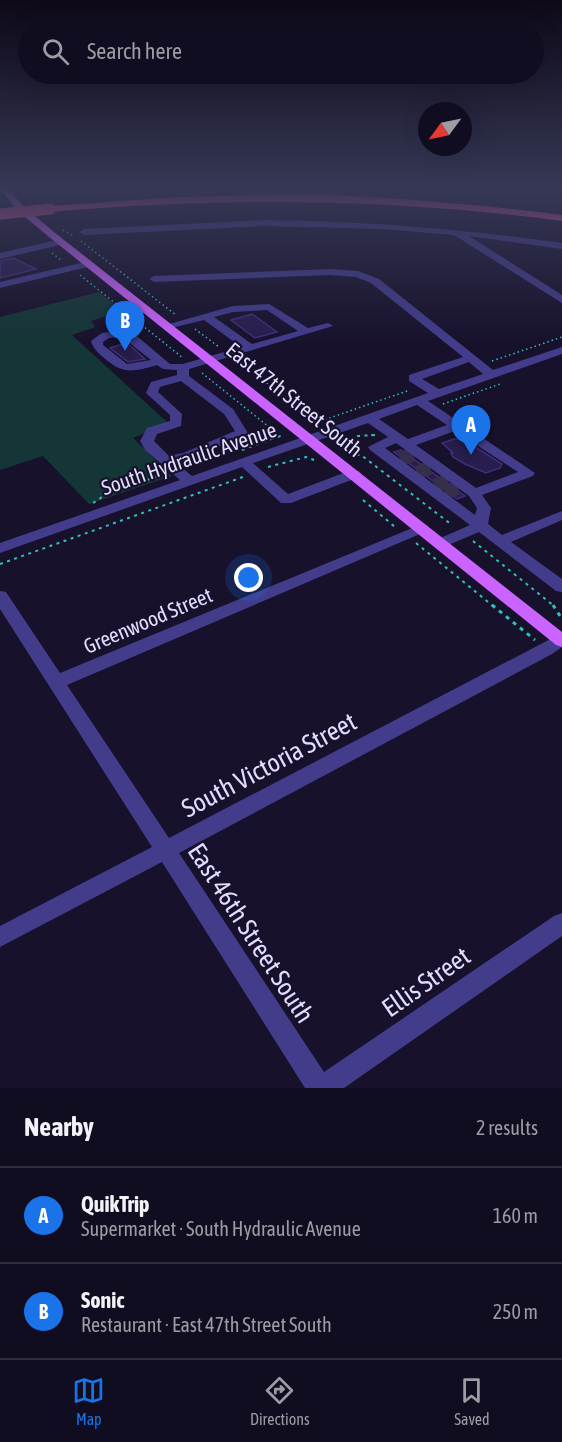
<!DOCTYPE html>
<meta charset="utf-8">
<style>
body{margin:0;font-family:"Asap Condensed",sans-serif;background:#1e1b2e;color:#f1f3f6}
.compass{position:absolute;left:418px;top:102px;width:54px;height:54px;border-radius:50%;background:#110d21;box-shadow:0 6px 24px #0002;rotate:237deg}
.you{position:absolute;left:249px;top:578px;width:21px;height:21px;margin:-15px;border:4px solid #fff;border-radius:50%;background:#1a73e8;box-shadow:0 0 0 9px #1a73e833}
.badge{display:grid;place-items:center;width:39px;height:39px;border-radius:50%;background:#1a73e8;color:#fff;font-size:20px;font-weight:700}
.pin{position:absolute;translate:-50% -50px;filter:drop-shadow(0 2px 3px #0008)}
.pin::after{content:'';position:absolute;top:32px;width:21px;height:18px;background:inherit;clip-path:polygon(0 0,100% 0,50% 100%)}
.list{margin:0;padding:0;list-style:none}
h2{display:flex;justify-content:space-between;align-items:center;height:78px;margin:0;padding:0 24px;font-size:26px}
h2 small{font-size:20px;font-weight:400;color:#9c9ca5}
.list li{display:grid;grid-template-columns:39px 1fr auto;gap:18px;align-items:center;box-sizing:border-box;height:96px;padding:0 24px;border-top:2px solid #302d3f}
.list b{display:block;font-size:22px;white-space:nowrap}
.list p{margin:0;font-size:20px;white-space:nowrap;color:#9c9ca5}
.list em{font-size:20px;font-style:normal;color:#9c9ca5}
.icon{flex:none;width:33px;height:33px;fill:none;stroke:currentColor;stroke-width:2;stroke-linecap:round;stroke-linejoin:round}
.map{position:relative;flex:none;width:562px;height:1088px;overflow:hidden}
.search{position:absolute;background:#110d21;box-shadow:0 6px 24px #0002;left:18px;right:18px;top:18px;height:66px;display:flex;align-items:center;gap:15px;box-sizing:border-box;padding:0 21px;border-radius:33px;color:#9c9ca5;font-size:22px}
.sheet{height:270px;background:#110d21}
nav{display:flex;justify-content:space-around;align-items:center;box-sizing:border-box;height:84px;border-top:2px solid #302d3f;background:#110d21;font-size:16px;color:#9c9ca5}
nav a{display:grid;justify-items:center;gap:3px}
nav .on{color:#1a73e8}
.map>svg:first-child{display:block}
.green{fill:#143636}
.building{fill:#291d4d;stroke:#402f79;stroke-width:1.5}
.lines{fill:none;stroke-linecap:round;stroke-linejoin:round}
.minor-tunnel{stroke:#352f4c;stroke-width:14;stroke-dasharray:14 8;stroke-linecap:butt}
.path-far2{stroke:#30bfbb;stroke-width:1.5;stroke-dasharray:1.5 3;stroke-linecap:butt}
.path-far1{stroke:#30bfbb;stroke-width:2;stroke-dasharray:3 4.5;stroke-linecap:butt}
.path{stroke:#30bfbb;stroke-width:3;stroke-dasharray:4 5;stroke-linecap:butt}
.minor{fill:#423c8b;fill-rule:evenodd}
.major{fill:#ca63ff;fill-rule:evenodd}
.highway{fill:#ff57a2;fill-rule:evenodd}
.highway-bridge{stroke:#ff57a2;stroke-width:11}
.labels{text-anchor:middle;stroke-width:4.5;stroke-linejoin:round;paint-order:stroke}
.street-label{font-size:21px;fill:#e2dcff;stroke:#17112c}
.near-street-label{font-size:26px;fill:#e2dcff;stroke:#17112c}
</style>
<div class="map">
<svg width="562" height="1088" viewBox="0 0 562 1088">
<rect width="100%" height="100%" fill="#17112c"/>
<path class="green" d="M99 292 123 311 91 321 95 327 72 335 168 423 133 438 172 476 89 504 43 456 0 470V317Z"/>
<path class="building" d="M13 258 36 269 0 278V261Z
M252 314 277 332 255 338 231 320Z
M126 343 134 349 145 359 128 362 110 348Z
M454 439H463L502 464 500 468 486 473 465 464 453 457 451 453H453L442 443Z
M401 450 465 496 457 499 394 452Z"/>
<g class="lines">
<path class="minor-tunnel" d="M400 459 414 454
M417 473 431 467
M435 486 449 480
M445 493 459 487"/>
<path class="path-far2" d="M21 189 26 197
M63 230 74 236
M81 241 176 315
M52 253 61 260
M80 275 120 307
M138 322 183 358
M195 329 219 347
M238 361 318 422 410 390
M492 361 562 337
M202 373 279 435
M443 404 500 384
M371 435H375"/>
<path class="path-far1" d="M375 435 358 436 344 443 346 451 352 455H361L452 525
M242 450 280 436 277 434
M268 467 306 457 314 460
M363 500 395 527
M93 503 108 493 162 475
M473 541 554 606
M416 543 493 606
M0 564 243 477"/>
<path class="path" d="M492 605 535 640
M553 605 562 619"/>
<path class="minor" d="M264 220C364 221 463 229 562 243V249L469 236 562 295V303L454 235 383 229 264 226 84 235 79 232 84 229Z
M61 239 64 240V244L0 259V253Z
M89 261 92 262V266L0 288V282Z
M330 269 358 271 379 279 493 370 562 347V354L428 401 535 473 533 476 482 495 491 508 488 524 502 535 562 511V520L511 542 562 579V592L556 591 479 532 446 546H436L434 543 436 540 470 525 370 450 368 447 388 437 368 423 253 463 288 494 349 471H359L361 474 359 477 291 503H281L242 467 0 553V543L180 480 145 450 140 441 147 428 170 421V415L146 393 151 382 177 375V370L163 369 157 365C133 372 123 375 103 357 97 352 93 348 91 341L102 333 114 331 108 321 113 315 150 307V311L119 321 170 364H183L241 347 204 320 167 329 162 326 233 306 269 304 308 328 328 323 333 326 189 369V376L233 409 248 433 192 459 176 463 192 476 428 393 409 381V375L463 357 371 283 356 277 330 275 154 282 149 279 154 276ZM267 310 298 331 252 344 214 317 233 312ZM122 337 151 360 127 364 103 345V342L109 338ZM469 362 483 374 439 389 422 379ZM181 381 224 414 235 431 183 453 169 456 154 441 157 434 181 426 182 414 158 392 160 387ZM417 405 447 425 408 439 379 419ZM455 431 518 472 476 488 416 445ZM396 443 469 496 477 508 475 515 385 448Z
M422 524 427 525 429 528 427 531 67 685 169 838 562 633V647L552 654 179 853 324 1072 554 916 562 913V936L344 1088H305L162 862 0 947V926L152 847 0 609V591L6 592 60 673Z"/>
<path class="major" d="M0 189H8L24 207 54 232 562 632V647L556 645 48 236 18 211Z"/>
<path class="highway" d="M306 194C392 197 477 204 562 215V221C389 198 223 197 50 212L45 209 50 206 178 197Z"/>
<path class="highway-bridge" d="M1 214 50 209"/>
</g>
<linearGradient id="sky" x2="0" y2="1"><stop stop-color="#0d0918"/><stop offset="0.55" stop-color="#363856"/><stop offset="1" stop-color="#363856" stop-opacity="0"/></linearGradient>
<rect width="562" height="342" fill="url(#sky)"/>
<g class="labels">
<g class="street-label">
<text transform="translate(294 400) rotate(39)" y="7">East 47th Street South</text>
<text transform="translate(189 459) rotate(-19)" y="7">South Hydraulic Avenue</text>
<text transform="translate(148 621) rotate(-23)" y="7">Greenwood Street</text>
</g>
<g class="near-street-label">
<text transform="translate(269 765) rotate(-28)" y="9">South Victoria Street</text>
<text transform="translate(251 933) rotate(57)" y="9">East 46th Street South</text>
<text transform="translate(426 982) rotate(-35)" y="9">Ellis Street</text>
</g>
</g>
</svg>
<svg class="compass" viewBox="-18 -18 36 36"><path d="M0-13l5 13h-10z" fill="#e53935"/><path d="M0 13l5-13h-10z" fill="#9c9ca5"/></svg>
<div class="you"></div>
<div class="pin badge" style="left:471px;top:455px">A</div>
<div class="pin badge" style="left:125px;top:351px">B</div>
<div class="search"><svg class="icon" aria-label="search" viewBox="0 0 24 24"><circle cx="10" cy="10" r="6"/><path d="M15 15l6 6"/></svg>Search here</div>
</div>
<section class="sheet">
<h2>Nearby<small>2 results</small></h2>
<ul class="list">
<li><span class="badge">A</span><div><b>QuikTrip</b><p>Supermarket · South Hydraulic Avenue</p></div><em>160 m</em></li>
<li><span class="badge">B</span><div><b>Sonic</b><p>Restaurant · East 47th Street South</p></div><em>250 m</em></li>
</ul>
</section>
<nav>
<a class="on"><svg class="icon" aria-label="map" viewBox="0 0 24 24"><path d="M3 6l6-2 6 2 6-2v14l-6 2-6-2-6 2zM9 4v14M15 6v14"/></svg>Map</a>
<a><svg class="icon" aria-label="directions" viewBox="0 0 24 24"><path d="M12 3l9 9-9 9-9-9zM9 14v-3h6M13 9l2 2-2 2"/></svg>Directions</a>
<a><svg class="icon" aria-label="saved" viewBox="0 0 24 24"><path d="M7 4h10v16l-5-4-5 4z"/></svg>Saved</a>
</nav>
